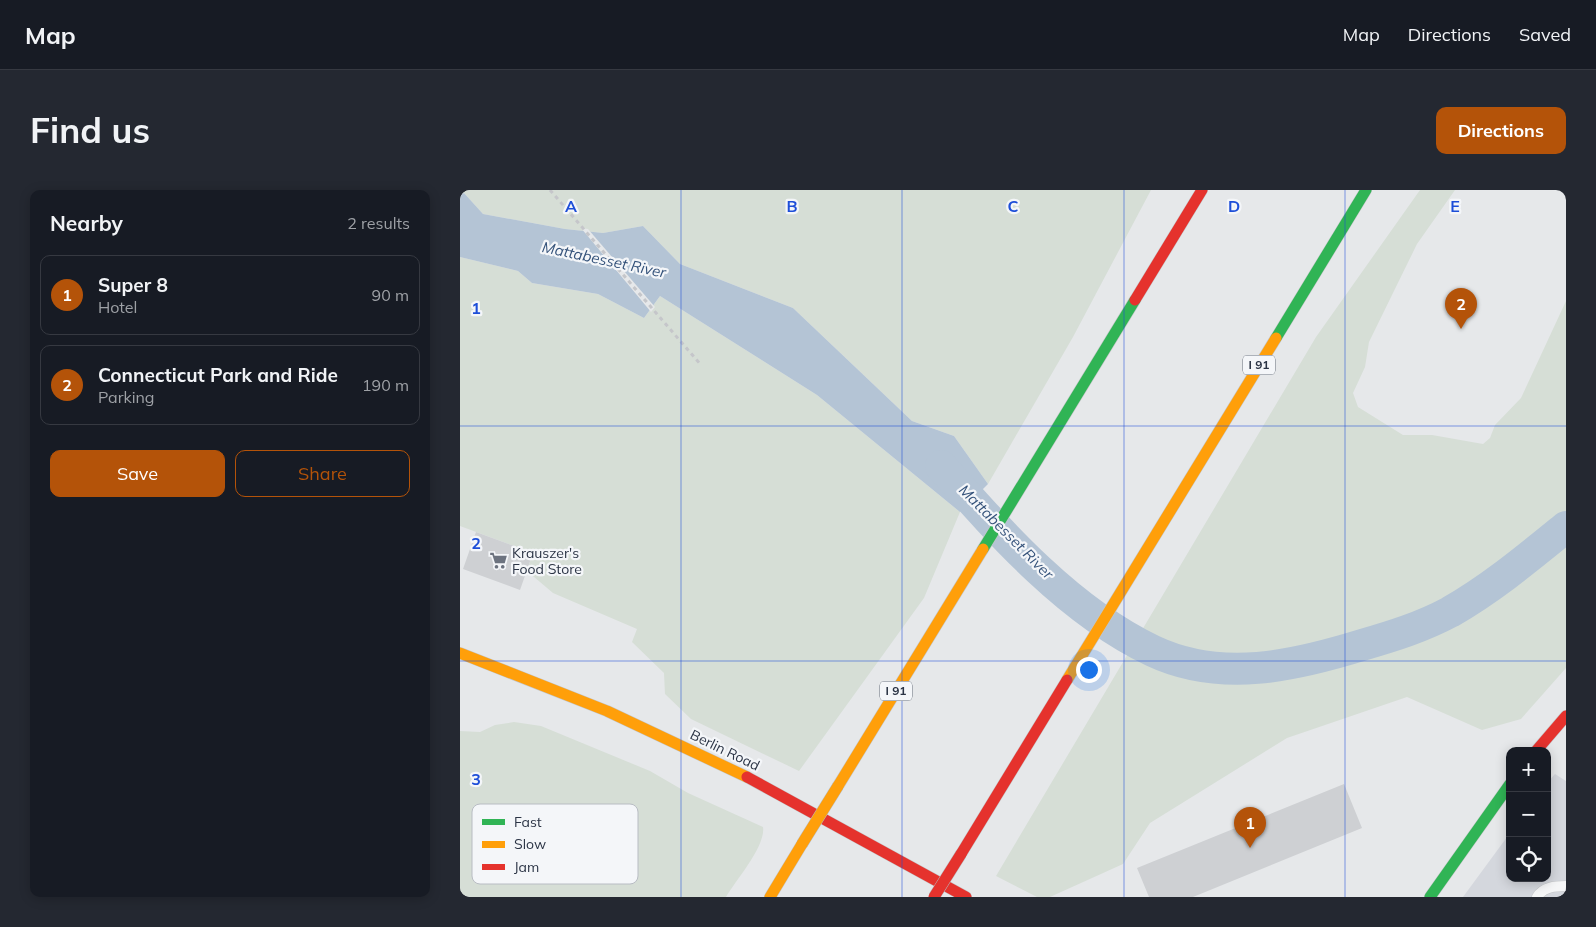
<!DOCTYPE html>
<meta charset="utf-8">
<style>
body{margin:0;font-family:Mulish,sans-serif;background:#242831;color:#f1f3f6}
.controls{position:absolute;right:15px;bottom:15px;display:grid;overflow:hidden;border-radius:10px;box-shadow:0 2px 12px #0003}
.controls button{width:45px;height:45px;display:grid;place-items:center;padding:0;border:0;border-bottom:1px solid #363941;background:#171b24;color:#f1f3f6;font:25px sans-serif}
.you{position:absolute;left:628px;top:479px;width:18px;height:18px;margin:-12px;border:4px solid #fff;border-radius:50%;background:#1a73e8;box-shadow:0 0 0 8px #1a73e833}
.badge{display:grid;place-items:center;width:32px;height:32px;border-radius:50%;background:#b45309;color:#fff;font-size:16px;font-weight:700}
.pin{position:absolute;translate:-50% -41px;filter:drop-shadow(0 1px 2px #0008)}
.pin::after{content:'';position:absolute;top:26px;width:18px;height:15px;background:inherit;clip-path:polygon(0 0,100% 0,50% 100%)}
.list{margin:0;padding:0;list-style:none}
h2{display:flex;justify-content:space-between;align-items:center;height:65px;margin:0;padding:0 20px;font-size:21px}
h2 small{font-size:16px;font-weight:400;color:#9ea1a6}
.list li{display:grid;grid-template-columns:32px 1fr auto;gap:15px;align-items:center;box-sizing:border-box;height:80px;margin:0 10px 10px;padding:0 10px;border:1px solid #363941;border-radius:10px}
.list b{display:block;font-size:19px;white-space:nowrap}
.list p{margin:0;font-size:16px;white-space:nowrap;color:#9ea1a6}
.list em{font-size:16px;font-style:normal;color:#9ea1a6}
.actions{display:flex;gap:10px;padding:15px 20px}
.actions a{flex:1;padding:11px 0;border:1px solid #b45309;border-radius:10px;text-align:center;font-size:18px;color:#b45309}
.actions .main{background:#b45309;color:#fff}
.icon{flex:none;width:28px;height:28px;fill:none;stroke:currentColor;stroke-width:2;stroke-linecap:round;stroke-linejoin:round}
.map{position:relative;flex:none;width:1106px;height:707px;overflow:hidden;border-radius:10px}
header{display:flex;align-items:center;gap:30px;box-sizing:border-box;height:70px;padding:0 25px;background:#171b24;border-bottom:1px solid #363941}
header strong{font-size:24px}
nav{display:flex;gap:28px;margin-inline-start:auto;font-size:18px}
.intro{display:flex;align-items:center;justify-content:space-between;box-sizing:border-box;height:120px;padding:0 30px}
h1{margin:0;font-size:35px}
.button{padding:12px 22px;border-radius:10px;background:#b45309;color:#fff;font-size:18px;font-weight:700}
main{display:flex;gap:30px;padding:0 30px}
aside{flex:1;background:#171b24;border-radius:10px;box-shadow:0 2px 12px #0003}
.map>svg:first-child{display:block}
.built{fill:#d4d7dd}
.green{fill:#d6ded6}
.water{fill:#b4c4d5}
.pier{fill:#e6e8ea}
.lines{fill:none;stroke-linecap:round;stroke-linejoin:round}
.river{stroke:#b4c4d5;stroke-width:32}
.building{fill:#ced0d3}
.lane-casing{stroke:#c4c6c8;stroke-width:11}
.fast-casing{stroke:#c4c6c8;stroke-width:12}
.slow-casing{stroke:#c4c6c8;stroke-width:12}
.jam-casing{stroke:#c4c6c8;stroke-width:12}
.path{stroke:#c5c6ca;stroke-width:3;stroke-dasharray:4 4;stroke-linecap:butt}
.lane{stroke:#f5f6f7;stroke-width:10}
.fast{stroke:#30b455;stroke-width:11}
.slow{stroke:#ff9f0a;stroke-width:11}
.jam{stroke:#e5322d;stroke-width:11}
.slow-bridge-casing{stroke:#b8bbbf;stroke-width:12;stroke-linecap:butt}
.jam-bridge-casing{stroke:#b8bbbf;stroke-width:12;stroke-linecap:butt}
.slow-bridge{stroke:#ff9f0a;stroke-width:11}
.jam-bridge{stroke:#e5322d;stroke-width:11}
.grid{fill:none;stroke:#1d4ed8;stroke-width:1;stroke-opacity:0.55}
.labels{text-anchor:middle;stroke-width:4.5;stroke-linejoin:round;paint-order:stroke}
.shield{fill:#f4f6f9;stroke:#676e7b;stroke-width:1}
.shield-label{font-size:12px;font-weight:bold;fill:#2b3445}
.poi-label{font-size:14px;fill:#2b3445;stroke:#f4f6f9;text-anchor:start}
.street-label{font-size:14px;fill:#2b3445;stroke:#f4f6f9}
.water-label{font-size:15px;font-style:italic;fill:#34527a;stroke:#f4f6f9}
.key{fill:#f4f6f9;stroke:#b8bcc3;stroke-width:1}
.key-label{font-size:14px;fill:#2b3445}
.grid-label{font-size:16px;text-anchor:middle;font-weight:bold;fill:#1d4ed8;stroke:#f4f6f9;stroke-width:4.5;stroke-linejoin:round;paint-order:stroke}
</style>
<header>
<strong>Map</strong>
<nav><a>Map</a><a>Directions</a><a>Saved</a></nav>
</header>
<div class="intro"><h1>Find us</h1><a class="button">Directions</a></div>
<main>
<aside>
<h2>Nearby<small>2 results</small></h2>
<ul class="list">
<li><span class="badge">1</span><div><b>Super 8</b><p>Hotel</p></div><em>90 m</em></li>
<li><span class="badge">2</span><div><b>Connecticut Park and Ride</b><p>Parking</p></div><em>190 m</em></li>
</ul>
<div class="actions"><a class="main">Save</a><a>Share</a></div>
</aside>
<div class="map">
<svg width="1106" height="707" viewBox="0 0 1106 707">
<rect width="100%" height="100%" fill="#e6e8ea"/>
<path class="built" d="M1095 584 1106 591V707H1003L1050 643V688H1087V593Z"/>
<path class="green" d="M0 0H691L613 147 528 294 494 246 452 231 333 118 220 74 183 36 143 43 105 39 23 24 4 3 0 5Z
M960 0H995L957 54 932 105 909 152 905 177 893 203 898 217 943 245H972L1023 254 1030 248 1035 235 1061 208 1106 111V478L1061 529 1022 540 947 507 827 548 690 633 663 674 590 707H577L536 686 856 147Z
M0 67 58 81 72 93 138 104 184 128 200 106 357 205 500 322 464 408 339 581 231 529 205 504 204 483 172 452 177 439 93 403 67 381 73 363 0 336Z
M54 532 81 536 190 581 228 603 303 637C306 656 276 690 266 707H0V541L20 542 35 535Z"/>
<path class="water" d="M4 3 23 24 105 39 143 43 183 36 220 74 333 118 452 231 494 246 528 294 500 322 357 205 200 106 184 128 138 104 72 93 58 81 0 67V5Z"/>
<path class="pier" d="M121 38 128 39 195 117 191 122Z"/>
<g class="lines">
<path class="river" d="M481 276C542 345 609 421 693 461 761 493 834 476 902 455 933 446 962 437 990 422 1032 398 1069 367 1106 337"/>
</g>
<path class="building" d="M16 342 73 363 60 400 3 379Z
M884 594 902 638 733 707H689L677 678Z"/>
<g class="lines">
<defs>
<path id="lane" d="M1077 707C1083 697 1095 696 1106 696"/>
<path id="fast" d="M816 148 906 0
M523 359 675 110
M970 707 1050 594"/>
<path id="slow" d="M0 463 147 521 287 587
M607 490 816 148
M378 596 523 359
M310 707 342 654"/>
<path id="jam" d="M675 110 742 0
M1076 561 1106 526
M287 587 506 707
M501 664 607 490"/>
</defs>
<use href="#lane" class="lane-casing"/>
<use href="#fast" class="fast-casing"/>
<use href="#slow" class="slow-casing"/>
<use href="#jam" class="jam-casing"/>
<path class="path" d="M90 0 241 175"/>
<use href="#lane" class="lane"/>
<use href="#fast" class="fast"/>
<use href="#slow" class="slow"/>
<use href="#jam" class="jam"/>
<defs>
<path id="slow-bridge" d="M342 654 378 596"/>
<path id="jam-bridge" d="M474 707 501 664"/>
</defs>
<use href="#slow-bridge" class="slow-bridge-casing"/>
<use href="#jam-bridge" class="jam-bridge-casing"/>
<use href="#slow-bridge" class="slow-bridge"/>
<use href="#jam-bridge" class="jam-bridge"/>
</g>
<path class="grid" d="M221 0V707M442 0V707M664 0V707M885 0V707M0 236H1106M0 471H1106"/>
<defs>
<symbol id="supermarket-bare" viewBox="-9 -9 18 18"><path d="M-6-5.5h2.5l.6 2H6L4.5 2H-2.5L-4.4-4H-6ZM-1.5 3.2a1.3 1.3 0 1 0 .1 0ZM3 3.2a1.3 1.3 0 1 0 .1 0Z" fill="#6c737f" stroke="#f4f6f9" stroke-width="2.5" paint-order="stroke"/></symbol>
</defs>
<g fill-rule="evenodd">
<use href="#supermarket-bare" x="26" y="358" width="25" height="25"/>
</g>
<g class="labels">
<g class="shield">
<rect x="783" y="165.5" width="32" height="19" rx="4"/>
<rect x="420" y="491.5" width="32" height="19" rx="4"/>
</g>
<g class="shield-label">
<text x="799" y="179">I 91</text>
<text x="436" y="505">I 91</text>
</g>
<g class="poi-label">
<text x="52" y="368">Krauszer's<tspan x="52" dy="16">Food Store</tspan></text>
</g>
<g class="street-label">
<text transform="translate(265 560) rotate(26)" y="5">Berlin Road</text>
</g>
<g class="water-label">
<text transform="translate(144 70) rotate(12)" y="5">Mattabesset River</text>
<text transform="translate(546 342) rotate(45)" y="5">Mattabesset River</text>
</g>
</g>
<rect x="12" y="614" width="166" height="80" rx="8" class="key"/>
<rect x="22" y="629" width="23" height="6" fill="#30b455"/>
<rect x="22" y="651" width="23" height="7" fill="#ff9f0a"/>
<rect x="22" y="674" width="23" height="6" fill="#e5322d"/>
<g class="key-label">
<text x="54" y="637">Fast</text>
<text x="54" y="659">Slow</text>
<text x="54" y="682">Jam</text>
</g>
<g class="grid-label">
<text x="111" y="22">A</text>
<text x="332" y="22">B</text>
<text x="553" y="22">C</text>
<text x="774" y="22">D</text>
<text x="995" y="22">E</text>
<text x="16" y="124">1</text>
<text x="16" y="359">2</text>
<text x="16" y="595">3</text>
</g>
</svg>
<div class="controls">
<button>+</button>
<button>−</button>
<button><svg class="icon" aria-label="locate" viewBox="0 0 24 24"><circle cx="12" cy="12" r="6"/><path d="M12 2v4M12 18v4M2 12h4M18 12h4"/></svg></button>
</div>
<div class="you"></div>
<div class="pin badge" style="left:790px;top:658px">1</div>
<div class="pin badge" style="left:1001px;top:139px">2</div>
</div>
</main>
